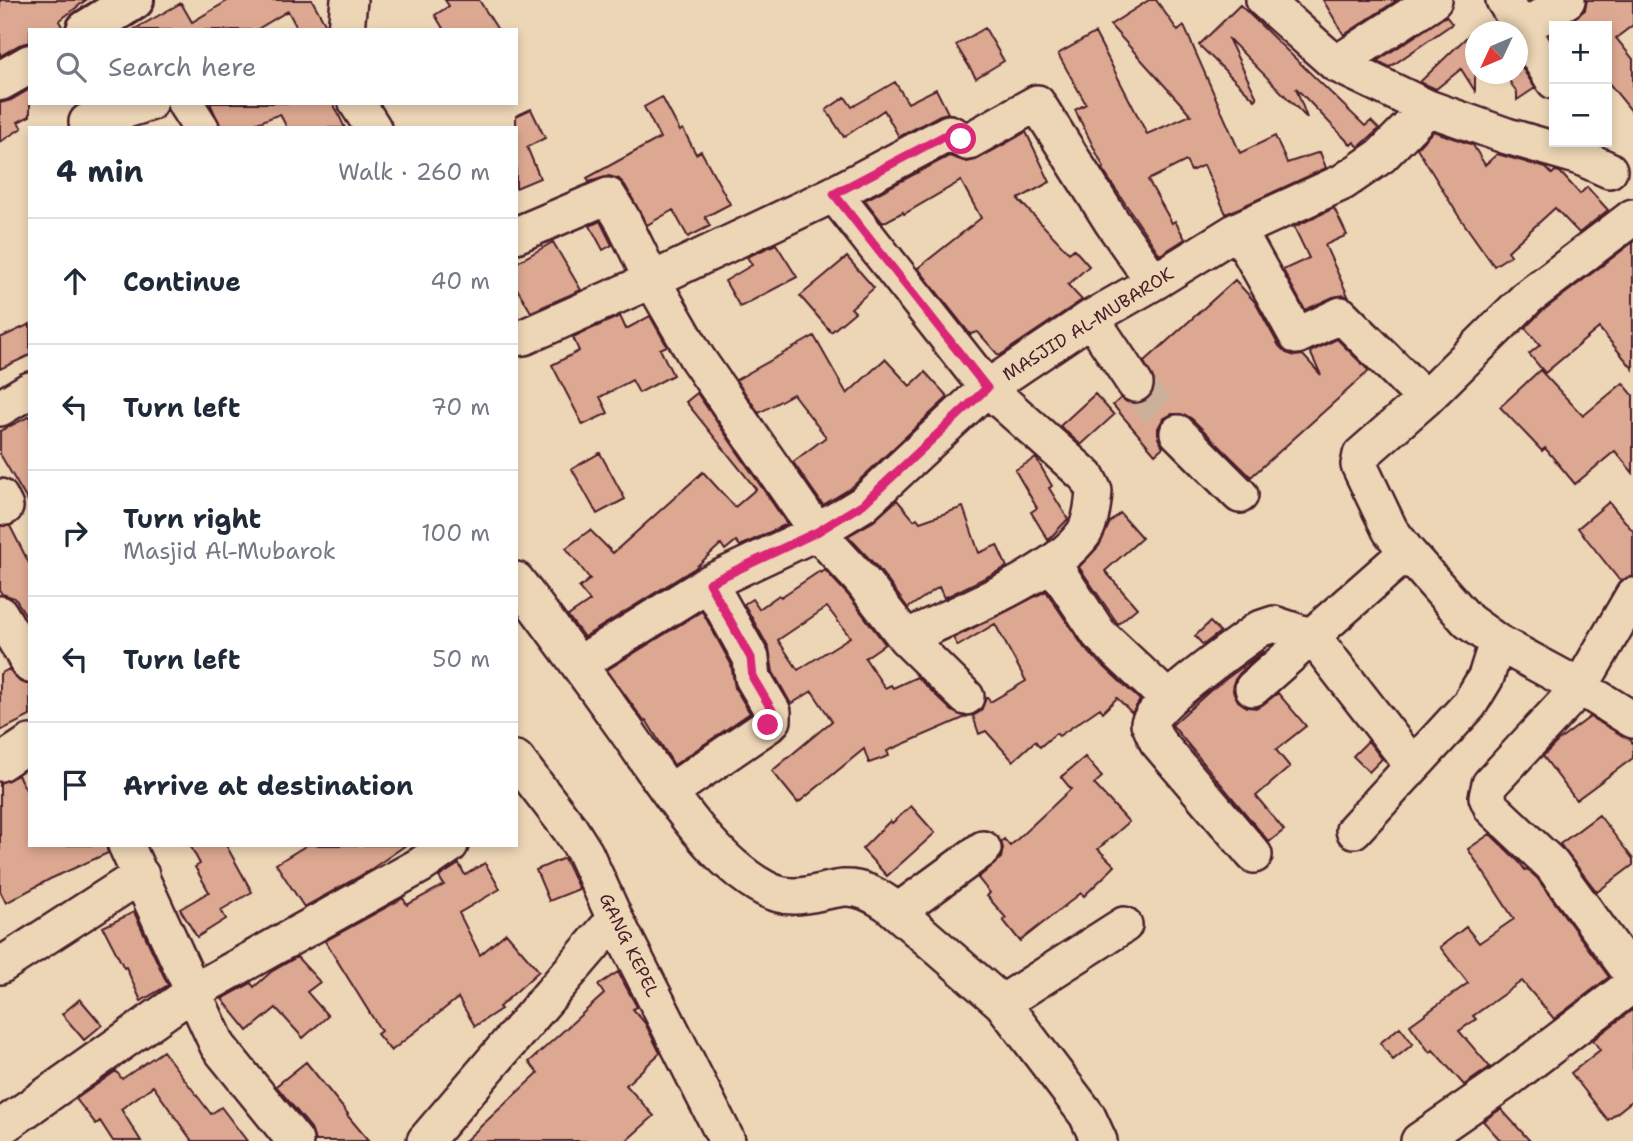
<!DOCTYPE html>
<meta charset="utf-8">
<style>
body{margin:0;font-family:"Shantell Sans",sans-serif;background:#f6f6f7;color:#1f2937}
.controls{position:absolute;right:21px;top:21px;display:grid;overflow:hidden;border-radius:0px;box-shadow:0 4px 10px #0003}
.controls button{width:63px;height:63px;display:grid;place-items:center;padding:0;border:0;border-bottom:2px solid #e0e1e3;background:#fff;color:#1f2937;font:35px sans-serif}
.compass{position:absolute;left:1465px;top:21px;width:63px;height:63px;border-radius:50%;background:#fff;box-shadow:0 4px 10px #0003;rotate:226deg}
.stop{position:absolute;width:21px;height:21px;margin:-16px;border:5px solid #db2777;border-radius:50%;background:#fff}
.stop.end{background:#db2777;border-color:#fff;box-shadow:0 2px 7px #0008}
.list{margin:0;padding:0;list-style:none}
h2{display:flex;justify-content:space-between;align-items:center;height:91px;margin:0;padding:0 28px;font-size:30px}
h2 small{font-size:23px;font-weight:400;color:#747a83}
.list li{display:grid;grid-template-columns:46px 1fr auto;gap:21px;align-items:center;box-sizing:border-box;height:126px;padding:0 28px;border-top:2px solid #e0e1e3}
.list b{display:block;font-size:26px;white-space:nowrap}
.list p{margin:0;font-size:23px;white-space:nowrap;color:#747a83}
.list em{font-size:23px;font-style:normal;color:#747a83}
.icon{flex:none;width:38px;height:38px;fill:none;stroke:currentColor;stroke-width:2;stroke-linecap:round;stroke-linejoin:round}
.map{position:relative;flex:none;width:1633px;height:1141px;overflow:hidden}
.search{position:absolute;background:#fff;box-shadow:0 4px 10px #0003;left:28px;top:28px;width:490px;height:77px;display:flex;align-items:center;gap:18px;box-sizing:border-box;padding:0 24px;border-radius:0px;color:#747a83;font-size:26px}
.panel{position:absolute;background:#fff;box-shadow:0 4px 10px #0003;left:28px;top:126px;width:490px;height:721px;border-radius:0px}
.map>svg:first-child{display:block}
.building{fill:#dda891;stroke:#4a1f2b;stroke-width:2;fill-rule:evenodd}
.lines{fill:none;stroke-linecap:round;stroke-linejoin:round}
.minor-tunnel{stroke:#ccb19a;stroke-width:35;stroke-dasharray:35 18;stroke-linecap:butt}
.minor-casing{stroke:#4a1f2b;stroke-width:40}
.major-casing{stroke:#4a1f2b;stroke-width:44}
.minor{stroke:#edd6b6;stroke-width:35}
.major{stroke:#edd6b6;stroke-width:38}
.route{stroke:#db2777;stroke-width:9}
.labels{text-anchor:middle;stroke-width:5;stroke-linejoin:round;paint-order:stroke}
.street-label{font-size:18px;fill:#4a1f2b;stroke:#edd6b6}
</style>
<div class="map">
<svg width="1633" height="1141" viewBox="0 0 1633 1141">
<rect width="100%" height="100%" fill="#edd6b6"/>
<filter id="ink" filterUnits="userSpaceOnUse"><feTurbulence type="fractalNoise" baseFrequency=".0143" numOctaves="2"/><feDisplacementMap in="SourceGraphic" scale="14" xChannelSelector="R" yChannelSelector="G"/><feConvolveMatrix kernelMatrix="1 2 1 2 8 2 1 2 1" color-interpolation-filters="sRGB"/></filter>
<g filter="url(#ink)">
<path class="building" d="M0 0H86L59 21 64 30H30V42L19 45 0 56Z
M229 0H312L326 25V30H298L288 11 256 30H133L181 3 192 22Z
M445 0H479L498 30H444L435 15 449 6Z
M1149 0H1156L1178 31 1184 26 1240 153 1275 136 1287 163 1320 152 1326 168 1226 214 1204 165 1191 171 1186 161 1148 180 1172 223 1175 221 1185 239 1160 255 1102 169 1104 168 1075 110 1086 104 1058 54 1095 33 1147 134 1191 115 1110 25Z
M1323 0H1397L1344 35Z
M1587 0H1633V25L1616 38 1633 59V113L1607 81V26H1563L1585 10Z
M1240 5 1365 126 1371 121 1379 129 1359 147 1354 142 1351 145 1296 88 1307 118 1228 38 1257 98 1255 100 1199 45Z
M1446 16 1452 24 1390 67 1377 61Z
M985 28 1004 61 976 78 956 45Z
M1475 29V91L1461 69 1436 89 1420 82Z
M1517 60 1535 88 1517 100V93L1505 74H1517Z
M895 82 908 103 936 89 948 113 940 115 899 137 884 110 844 137 826 110 845 97 852 107Z
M30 89V116L18 122 22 128 0 142V103L11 100Z
M662 97 680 131 683 129 696 154 701 151 730 204 705 217 710 226 688 237 673 210 647 225 625 185 619 179 609 176 589 182 587 178 660 138 644 107Z
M210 103H333L345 128H287L280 114 244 128H221Z
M531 109 545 138 527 147 540 178 516 188V116Z
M1433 131 1473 145 1485 165 1497 154 1546 168 1552 174 1555 171 1560 172 1580 194 1587 187 1608 210 1579 233 1555 208 1508 251 1511 255 1494 266 1458 215 1417 148Z
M1026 132 1050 182 1018 199 1069 253 1074 249 1089 266 1068 285 1082 300 999 356 978 332 970 334 918 268 981 218 961 181 904 214 903 212 883 223 865 200 949 156 967 162 976 160Z
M1334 208 1347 235 1325 245 1349 298 1344 295 1333 297 1305 310 1283 270 1309 258 1294 227Z
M600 221 612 245 603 250 590 226Z
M553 242 581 290 531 312 516 287V263Z
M1633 242V369L1599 328 1545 373 1529 354 1540 345 1525 328 1541 312Z
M776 244 797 277 740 307 725 281 752 265 747 257Z
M847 257 874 288 851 308 855 312 831 332 800 296Z
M1235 280 1255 302 1279 346 1286 353 1295 356 1303 355 1321 375 1310 352 1337 339 1369 371 1251 477 1192 419 1184 414H1172L1163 419 1158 428V438L1163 447 1155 454 1113 405 1121 398 1127 402 1136 404 1147 400 1153 392 1155 382 1144 362Z
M620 316 626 329 650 316 667 346 660 349 673 375 639 393 632 380 600 397 608 413 583 425 552 365 579 351 573 337Z
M30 324V355L0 369V338Z
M814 336 847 394 885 359 910 386 925 372 948 397 851 488 823 505 793 462 826 437 793 394 759 413 736 380Z
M1540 370 1583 416 1623 383 1633 395V473L1615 451 1575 484 1545 448 1542 451 1500 407Z
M697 393 787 524 740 546 736 541 725 550 721 544 695 568 584 637 568 616 590 601 579 588 590 579 566 548 590 530 613 553 703 472 735 507 756 489 686 402Z
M1095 394 1114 415 1081 445 1060 426Z
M30 416V505L0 454V431Z
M600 453 625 499 597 514 572 469Z
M1036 458 1052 486 1049 488 1068 519 1048 540 1031 512 1037 508 1015 470Z
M897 500 914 520 917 518 920 522 963 507 979 553 997 545 1007 567 944 598 939 587 908 608 878 568 848 536 874 521Z
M1609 502 1633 531V576L1620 581 1578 528Z
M1120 513 1142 538 1105 571 1137 608 1118 624 1079 567 1099 546 1110 522Z
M0 526H10L30 565V622L15 598 2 594 0 591Z
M825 570 848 595 885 644 865 658 885 688 891 685 893 688 917 677 952 711 966 717 887 751 889 756 869 763 864 749 798 803 772 771 832 721 812 691 791 704 773 672 769 648 744 604 752 599 759 609 779 595 781 597 820 571 821 573ZM827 607 850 637 798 670 778 640Z
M1046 591 1085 649 1140 700 1132 713 1117 698 1103 712 1100 708 1059 736 1056 733 1040 747 1035 741 1013 761 986 731 979 734 973 716 981 711 986 698H988L990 702 1026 681 995 624 958 646 953 638Z
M702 611 731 664 735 688 750 713 674 765 646 720 644 721 607 670Z
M1210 622 1220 632 1203 645 1195 636Z
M1264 651 1240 673 1234 681 1233 691 1238 701 1247 707 1258 708 1278 693 1306 726 1276 750 1290 767 1256 796 1284 830 1269 842 1172 725 1211 690Z
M9 669 20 682 30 685V716L0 731V674Z
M1590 717 1630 739 1633 744V758L1576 800 1543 756 1558 741Z
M1368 741 1382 759 1369 772 1353 756Z
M1085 757 1102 777 1094 784 1129 822 1098 849 1115 866 1084 896 1081 893 1020 941 1003 920 1006 918 987 896 990 893 978 878 1001 858 1003 848 1001 842 1004 839 1010 846 1071 789 1061 777Z
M18 775 30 797V845H106L108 853 50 879 6 903 0 891V783Z
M911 806 935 833 887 876 862 849 890 821 892 823Z
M1599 815 1633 859V865L1597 892 1560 844Z
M1490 834 1519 862 1525 870 1527 869 1537 878 1609 977 1554 1019 1522 981 1473 1016 1476 1019 1459 1031 1490 1067 1464 1085 1433 1050 1430 1053 1410 1025 1468 983 1440 947 1466 927 1479 943 1514 919 1468 849Z
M190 845H226L252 892 221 910 226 919 197 937 180 909 209 892 195 867 200 864Z
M307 845H406L367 872 304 907 276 864Z
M564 858 579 889 549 901 536 870Z
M485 863 500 889 459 913 480 955 506 933 539 971 499 1007 501 1009 475 1026 458 998 391 1051 377 1034 381 1031 325 941 403 898 407 905 444 885 439 877 459 864 465 875Z
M134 912 168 985 141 1001 126 967 124 968 103 927Z
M297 957 320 982 307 992 328 1016 303 1038 276 1008 248 1031 222 999 251 983 254 987 271 972Z
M618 972 637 1007 633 1009 645 1023 660 1053 626 1085 654 1116 626 1141H465L538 1073 529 1062 604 994 598 985Z
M80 999 102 1025 84 1040 62 1014Z
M1633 1009V1100L1608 1120 1571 1073 1600 1050 1593 1040Z
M1400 1027 1413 1044 1393 1060 1380 1043Z
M163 1051 211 1114 221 1107 247 1141H192L153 1086 121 1109 141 1141H113L100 1121 96 1124 76 1099 116 1071 122 1079Z
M306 1062 348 1114 347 1115 369 1141H315L311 1128 276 1086Z
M1501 1109 1530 1141H1501L1483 1121Z"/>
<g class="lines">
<path class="minor-tunnel" d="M1135 384 1178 433"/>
<defs>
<path id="minor" d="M1264 0 1336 64 1428 108 1507 136 1580 157 1609 170
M1504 0 1554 81
M1522 29 1567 0
M346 30 349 0
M1336 64 1434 0
M185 103 201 128
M357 103 373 128
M87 122 149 103
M834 194 949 133 967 142 1037 103 1112 222 1154 282
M1633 217 1528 297 1425 399 1361 455 1359 465 1390 530 1407 552 1468 621 1497 642 1580 687 1633 720
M1238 230 1297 336 1341 315 1425 399
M516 235 608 196 621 217 652 280 697 358 817 532 863 582 906 638 966 697
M1091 318 1135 384
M516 338 524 337 652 280 834 194 987 388 1087 477 1094 491C1093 504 1091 522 1084 533 1054 576 954 614 906 638
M0 408 30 390
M1178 433 1240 495
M0 497 5 507
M1052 563 1099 634 1168 699
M516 580C552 628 588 677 623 726 661 779 708 859 766 889 794 904 816 891 844 888 861 887 875 895 888 904L1002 1003 1087 1115 1099 1141
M1633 596 1580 687 1490 784 1487 797 1492 808 1552 865 1633 976
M0 614 30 665
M579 664 709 583 817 532 863 504 987 388 1091 318 1154 282 1238 230 1343 182 1381 156 1428 108
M1253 688 1407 552
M516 759 570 829 585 853 615 919 727 1141
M0 763 30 743
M670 792 768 725 773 720V712L753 678 751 658 709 583
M1354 830 1469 705 1486 677 1497 642
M126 845 218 1046 295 1141
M1254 855 1157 741 1149 723C1159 699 1235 647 1259 629L1274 624 1313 637 1413 766
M897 912 983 849
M0 966 141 875
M1002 1003 1124 925
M0 1128 193 992 421 865 450 845
M425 1141 615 919
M1419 1141 1503 1083 1633 984"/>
<path id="major" d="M86 30 134 0
M0 81 30 64"/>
</defs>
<use href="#minor" class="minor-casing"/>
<use href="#major" class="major-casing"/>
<use href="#minor" class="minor"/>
<use href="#major" class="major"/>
</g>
</g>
<g class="lines" filter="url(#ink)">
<path class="route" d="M768 725 773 720V712L753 678 751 658 709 583 817 532 863 504 987 388 834 194 950 133 961 139"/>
</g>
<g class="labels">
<g class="street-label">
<text transform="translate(1088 324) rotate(-32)" y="6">MASJID AL-MUBAROK</text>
<text transform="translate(629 945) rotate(64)" y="6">GANG KEPEL</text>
</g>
</g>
</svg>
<div class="controls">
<button>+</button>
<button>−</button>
</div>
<svg class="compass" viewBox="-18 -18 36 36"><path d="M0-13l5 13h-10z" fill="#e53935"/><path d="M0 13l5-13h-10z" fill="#747a83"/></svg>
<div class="stop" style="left:961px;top:139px"></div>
<div class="stop end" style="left:768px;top:725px"></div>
<div class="search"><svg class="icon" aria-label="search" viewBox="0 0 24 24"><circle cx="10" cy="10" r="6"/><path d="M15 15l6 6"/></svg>Search here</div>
<section class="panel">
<h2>4 min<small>Walk · 260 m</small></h2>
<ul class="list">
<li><svg class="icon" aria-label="ahead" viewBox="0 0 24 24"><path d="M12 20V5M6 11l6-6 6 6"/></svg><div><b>Continue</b></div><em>40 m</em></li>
<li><svg class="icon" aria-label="left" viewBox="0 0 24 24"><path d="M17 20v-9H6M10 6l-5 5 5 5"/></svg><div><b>Turn left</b></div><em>70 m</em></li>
<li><svg class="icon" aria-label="right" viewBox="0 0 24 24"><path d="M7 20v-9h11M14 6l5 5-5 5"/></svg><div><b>Turn right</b><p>Masjid Al-Mubarok</p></div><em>100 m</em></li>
<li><svg class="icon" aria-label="left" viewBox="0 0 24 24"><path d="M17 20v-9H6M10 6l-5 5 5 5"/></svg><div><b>Turn left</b></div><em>50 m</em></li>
<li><svg class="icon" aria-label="arrive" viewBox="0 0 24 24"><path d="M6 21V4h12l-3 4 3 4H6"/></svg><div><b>Arrive at destination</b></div></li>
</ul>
</section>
</div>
